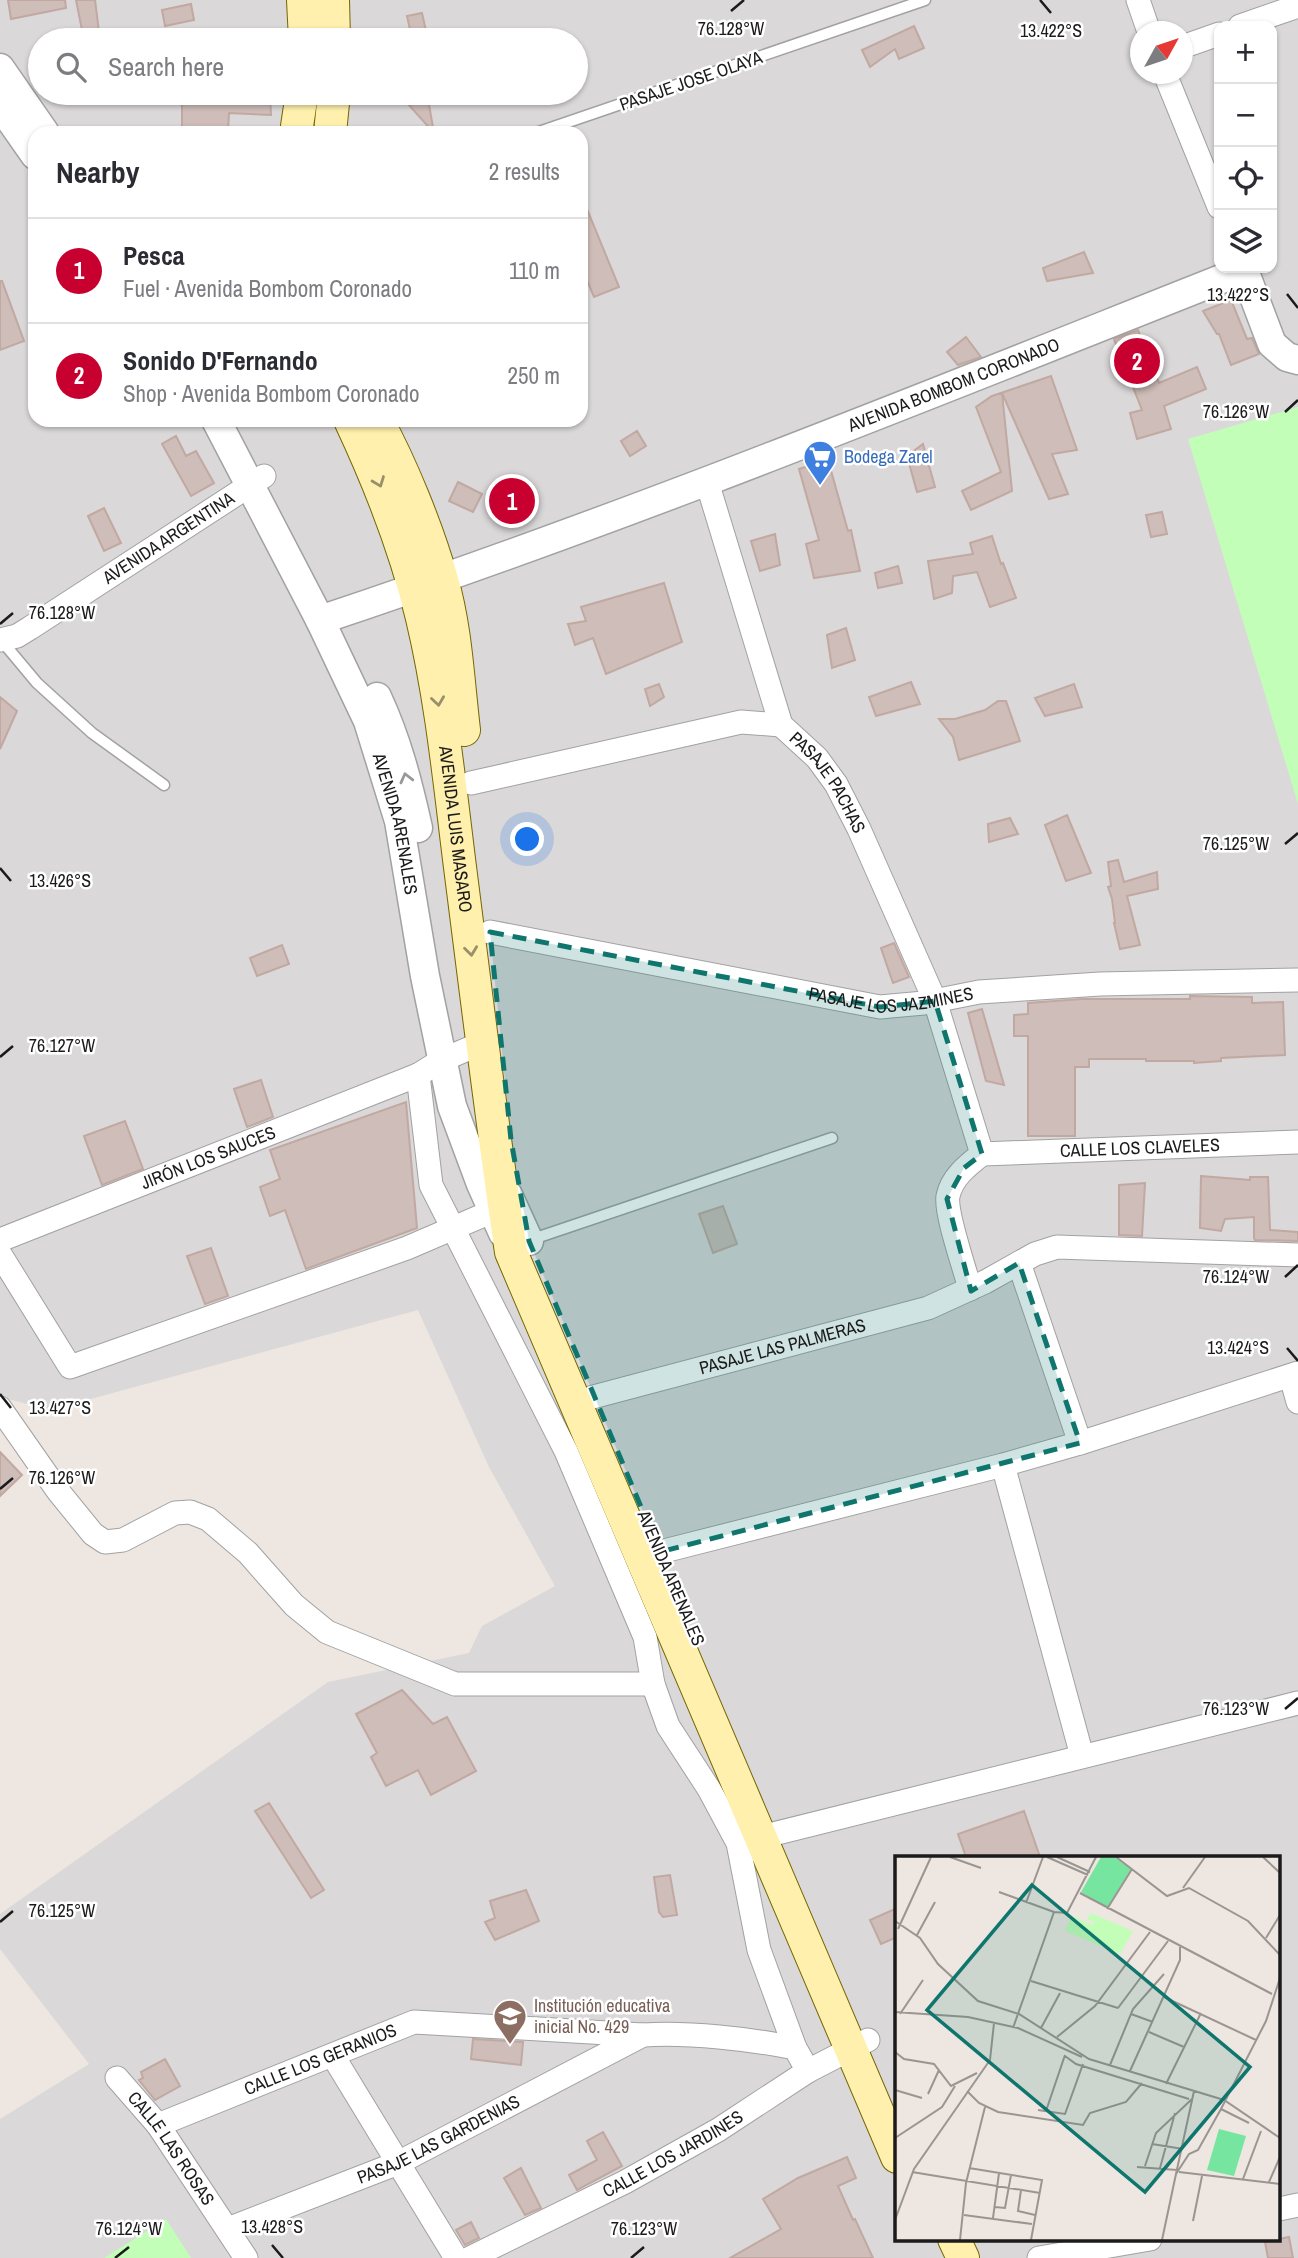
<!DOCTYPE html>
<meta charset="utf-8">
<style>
body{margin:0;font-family:"Archivo Narrow",sans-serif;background:#f7f7f7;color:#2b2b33}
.controls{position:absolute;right:21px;top:21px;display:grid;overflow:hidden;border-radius:14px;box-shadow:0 2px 5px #0004}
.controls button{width:63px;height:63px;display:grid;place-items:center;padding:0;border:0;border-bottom:2px solid #e1e1e2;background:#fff;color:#2b2b33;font:35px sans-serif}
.compass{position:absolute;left:1130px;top:21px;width:63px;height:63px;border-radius:50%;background:#fff;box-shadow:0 2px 5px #0004;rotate:50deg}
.you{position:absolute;left:528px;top:840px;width:24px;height:24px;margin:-18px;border:5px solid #fff;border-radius:50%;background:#1a73e8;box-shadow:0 0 0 10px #1a73e833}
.badge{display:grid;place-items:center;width:46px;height:46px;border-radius:50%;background:#c7002f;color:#fff;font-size:23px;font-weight:700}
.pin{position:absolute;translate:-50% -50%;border:4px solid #fff;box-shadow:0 2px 7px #0006}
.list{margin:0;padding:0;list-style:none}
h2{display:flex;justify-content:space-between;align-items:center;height:91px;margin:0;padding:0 28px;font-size:30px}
h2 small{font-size:23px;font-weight:400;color:#7c7c81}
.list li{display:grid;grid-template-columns:46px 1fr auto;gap:21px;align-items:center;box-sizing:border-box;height:105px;padding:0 28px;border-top:2px solid #e1e1e2}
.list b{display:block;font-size:26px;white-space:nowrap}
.list p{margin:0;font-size:23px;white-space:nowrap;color:#7c7c81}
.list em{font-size:23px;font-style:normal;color:#7c7c81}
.icon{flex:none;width:38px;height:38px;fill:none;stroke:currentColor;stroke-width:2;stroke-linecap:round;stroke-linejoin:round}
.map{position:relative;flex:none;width:1298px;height:2258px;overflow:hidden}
.search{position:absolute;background:#fff;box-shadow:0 2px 5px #0004;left:28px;top:28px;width:560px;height:77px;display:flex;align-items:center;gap:18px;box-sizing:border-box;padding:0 24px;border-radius:38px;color:#7c7c81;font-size:26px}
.panel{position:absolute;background:#fff;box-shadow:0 2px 5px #0004;left:28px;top:126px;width:560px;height:301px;border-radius:21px}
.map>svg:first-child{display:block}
.residential{fill:#dad8d9;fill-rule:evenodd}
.park{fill:#c2feb7}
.building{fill:#cebdb9;stroke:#c1a8a1;stroke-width:2}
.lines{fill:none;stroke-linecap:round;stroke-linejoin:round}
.service-casing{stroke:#a2a2a2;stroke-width:13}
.minor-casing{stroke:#a2a2a2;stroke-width:25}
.tertiary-casing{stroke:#a2a2a2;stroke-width:31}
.secondary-casing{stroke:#756600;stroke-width:34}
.service{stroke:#fff;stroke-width:10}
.minor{stroke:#fff;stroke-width:23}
.tertiary{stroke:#fff;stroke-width:28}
.secondary{stroke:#fff0ad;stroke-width:32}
.oneway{stroke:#98906b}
.oneway2{stroke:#989898}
.marked{fill:#0f766e;fill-opacity:0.2;stroke:#0f766e;stroke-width:5;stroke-dasharray:14 9;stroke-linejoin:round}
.ticks{fill:none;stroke:#1b1b1b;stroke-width:2.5}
.labels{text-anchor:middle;stroke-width:5;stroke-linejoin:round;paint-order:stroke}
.street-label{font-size:18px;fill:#1b1b1b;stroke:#fff}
.shop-label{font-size:18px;fill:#366cbe;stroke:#fff;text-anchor:start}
.education-label{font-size:18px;fill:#785e54;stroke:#fff;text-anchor:start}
.inset-road{fill:none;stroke:#9a9591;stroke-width:2}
.view{fill:#0f766e;fill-opacity:0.15;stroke:#0f766e;stroke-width:3.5}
.inset-edge{fill:none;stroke:#1b1b1b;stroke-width:3.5}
.ticks-label{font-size:18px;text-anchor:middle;fill:#1b1b1b;stroke:#fff;stroke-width:5;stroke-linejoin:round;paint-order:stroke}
</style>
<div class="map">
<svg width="1298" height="2258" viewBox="0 0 1298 2258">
<rect width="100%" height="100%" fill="#eee6e0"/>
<path class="residential" d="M0 0H1298V2258H0V2119L89 2064 0 1949V1914L328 1682 469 1653 482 1626 555 1586 489 1467 418 1310 50 1410 0 1397ZM1219 26H1272V268H1219ZM1140 32H1182V74H1140ZM40 40H576V93H40ZM35 133H581V420H35ZM897 1857H1279V2239H897Z"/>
<path class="park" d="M1298 407V804L1188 439Z
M166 2219 191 2258H104Z"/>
<path class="building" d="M8 0H65L66 8 11 19Z
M76 0H95L100 40H84Z
M191 4 194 20 165 26 162 10Z
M422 13 426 31 411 34 407 16Z
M914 26 924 48 899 59 895 49 870 67 862 50Z
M182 93 270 95 271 115 229 113 228 130 182 127Z
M428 99 434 133 407 103Z
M582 197 619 287 594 297 581 266Z
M1084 252 1093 273 1047 281 1043 268Z
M0 281H2L24 341 0 350Z
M1231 300 1247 339 1252 338 1259 354 1231 365 1219 334H1217L1203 311Z
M1138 330 1159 383 1197 367 1206 389 1164 406 1171 429 1137 439 1130 413 1142 410 1114 339Z
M966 337 981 357 958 365 947 352Z
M1051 376 1077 450 1052 454 1068 494 1049 499 1002 393 1012 491 971 510 962 491 1001 472 976 407 992 396Z
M637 431 646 446 630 456 621 441Z
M176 436 186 456 196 451 214 483 191 496 162 444Z
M923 444 935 487 917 492 907 456Z
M828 460 848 531 851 530 860 571 814 578 806 544 819 540 799 469Z
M516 479 532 513 508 524 492 490Z
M458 482 482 494 473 512 449 501Z
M104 508 121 543 104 551 88 516Z
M1162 512 1167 534 1151 537 1146 515Z
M775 534 780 565 760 571 751 541Z
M992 536 1001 564 1003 563 1016 598 990 607 977 572 953 576 952 593 934 599 928 561 973 554 970 543Z
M898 566 902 583 878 588 875 573Z
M664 583 682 642 606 674 593 638 575 645 568 624 586 621 581 607Z
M846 628 855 660 832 668 827 635Z
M911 682 920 704 876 716 869 697Z
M659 684 664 697 650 706 645 689Z
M1074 684 1082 707 1045 716 1035 698Z
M0 697 17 711 0 749Z
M998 701H1006L1020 741 959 760 953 737 939 719H955L985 710Z
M1067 815 1091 873 1066 881 1045 825Z
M1010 818 1018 834 989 842 988 824Z
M1118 860 1124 882 1157 872 1158 889 1127 896 1140 945 1120 949 1114 923H1115L1112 899 1108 887 1111 886 1108 862Z
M894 943 909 977 893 983 881 948Z
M282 945 289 964 257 976 250 958Z
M1190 996 1252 997V1003L1283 1002 1285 1055 1221 1058V1061L1194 1063V1061H1146V1059H1089V1067H1075V1136H1028V1036H1014V1015L1028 1014V1003L1082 999H1190Z
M982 1009 1004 1085 986 1081 968 1013Z
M261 1080 273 1117 247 1127 234 1089Z
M406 1102 417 1228 306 1269 285 1210 270 1216 260 1187 280 1179 270 1150Z
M125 1121 143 1169 102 1185 84 1136Z
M1201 1176 1250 1180V1177H1268L1270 1230 1298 1232V1241L1255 1240 1254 1238V1217L1225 1219 1221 1231 1200 1228Z
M1145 1183 1142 1236 1119 1235V1185Z
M723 1206 737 1244 713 1253 699 1214Z
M211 1248 228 1296 205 1304 187 1256Z
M0 1452 22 1475 0 1496Z
M402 1690 433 1724 447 1717 476 1771 431 1795 418 1770 386 1786 371 1757 377 1753 356 1714Z
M269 1803 324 1890 311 1898 255 1811Z
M1024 1811 1040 1857H966L958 1834Z
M670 1875 677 1915 663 1917 659 1912 654 1877Z
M526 1890 539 1921 495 1940 485 1922 495 1918 490 1901Z
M897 1908V1937L881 1944 870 1920Z
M473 2039 523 2042 521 2065 471 2059Z
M165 2059 180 2086 155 2100 139 2080 143 2078 141 2072Z
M603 2132 622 2166 577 2190 569 2175 597 2160 587 2141Z
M847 2157 856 2178 838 2186 853 2220 855 2219 873 2258H730L781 2229 763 2199 798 2178Z
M521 2168 541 2208 525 2215 504 2178Z
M471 2222 479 2238 465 2245 456 2230Z
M1289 2237 1293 2258H1268L1265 2242Z"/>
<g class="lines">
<defs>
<path id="service" d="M536 133 925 0
M1 640 37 683 92 733 164 785
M530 1240 832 1138"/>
<g id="minor">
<path d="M1138 0 1149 32"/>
<path d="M1240 26 1298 6"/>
<path d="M1182 47 1219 34"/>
<path d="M1165 74 1219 207"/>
<path id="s1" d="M707 482 781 725 817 758 836 784 859 829 935 1001 982 1154"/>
<path id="s2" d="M0 640 17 636 30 628 264 476"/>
<path d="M471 783 741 722 781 725"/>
<path id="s3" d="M490 932 880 1007 924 1003 979 992 1100 984 1298 980"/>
<path d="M418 1075 431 1185 566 1451 645 1637 653 1684 668 1726 709 1789 738 1843 759 1950 795 2048"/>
<path id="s4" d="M982 1154 1298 1142"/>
<path id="s5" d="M0 1240 418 1075 442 1060 482 1043"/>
<path d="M0 1254 70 1367 407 1248 507 1205"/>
<path d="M1019 1263 1080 1443"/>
<path d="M970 1289C965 1269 945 1213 948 1196 952 1177 968 1165 982 1154"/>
<path d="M1291 1377 1298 1402"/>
<path id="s6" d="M593 1397 928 1308 985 1282 1035 1254 1057 1247 1298 1255"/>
<path d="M0 1408 58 1491 93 1534 105 1542 123 1540 175 1513 190 1512 208 1519 248 1553 294 1605 327 1632 455 1684H653"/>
<path d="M1003 1465 1082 1756"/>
<path d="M660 1552 1003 1465 1080 1443 1298 1373"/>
<path d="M761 1837 1298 1703"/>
<path d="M333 2056 456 2258"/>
<path id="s7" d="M117 2078 158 2125 246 2258"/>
<path id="s8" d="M158 2125 414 2022 643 2035C688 2032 750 2039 795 2048L808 2071"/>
<path d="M1279 2209 1298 2205"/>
<path id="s9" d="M228 2229 398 2163 643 2035"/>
<path id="s10" d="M470 2258 625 2182 718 2130 808 2071 868 2040"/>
<path d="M1039 2258 1150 2239"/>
</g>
<g id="tertiary">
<path d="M0 68 45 133"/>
<path d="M0 105 35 155"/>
<path id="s11" d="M216 420 320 620 368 721 399 821 425 976 452 1106 481 1184 503 1233"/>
<path id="s12" d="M320 620C633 516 938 391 1244 270L1272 344 1287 357 1298 360"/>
<path d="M377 697C397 740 408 783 418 828"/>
<path d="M508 1195 529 1241"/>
</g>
<g id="secondary">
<path d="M303 0 305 40"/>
<path d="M333 0 334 40"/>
<path d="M296 133 302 93"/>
<path d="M330 133 334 93"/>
<path id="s13" d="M350 420C380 484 406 550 422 618 442 702 450 789 461 875 477 1000 492 1126 511 1252L897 2157"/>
<path d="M377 420C402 466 428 530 442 580 456 628 458 680 464 730"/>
<path d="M954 2239 963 2258"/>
</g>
</defs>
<use href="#service" class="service-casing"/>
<use href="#minor" class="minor-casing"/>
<use href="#tertiary" class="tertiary-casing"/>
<use href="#secondary" class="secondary-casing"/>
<use href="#service" class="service"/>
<use href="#minor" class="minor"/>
<use href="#tertiary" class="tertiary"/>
<use href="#secondary" class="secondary"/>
</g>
<defs><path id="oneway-chevron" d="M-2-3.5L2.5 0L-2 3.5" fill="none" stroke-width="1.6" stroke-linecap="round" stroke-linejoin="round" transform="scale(1.75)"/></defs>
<g class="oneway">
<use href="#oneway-chevron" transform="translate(379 482) rotate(69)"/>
<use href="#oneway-chevron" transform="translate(438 701) rotate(82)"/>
<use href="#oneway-chevron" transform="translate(471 951) rotate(83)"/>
</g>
<use class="oneway2" href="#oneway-chevron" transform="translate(406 778) rotate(-104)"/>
<path class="marked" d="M490 932 880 1007 935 1001 982 1154 964 1168 947 1199 971 1291 1019 1263 1080 1443 660 1552 529 1241 511 1140Z"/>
<path class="ticks" d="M1040 0 1051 13M731 11 744 0M1287 294 1298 308M1285 412 1298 400M0 624 13 613M1285 844 1298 833M0 868 11 881M0 1057 13 1046M1285 1277 1298 1265M1287 1348 1298 1361M0 1394 11 1408M0 1489 13 1478M1285 1709 1298 1698M0 1922 13 1911M272 2245 283 2258M115 2258 129 2247M631 2258 644 2247"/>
<defs>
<symbol id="supermarket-pin" viewBox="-11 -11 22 30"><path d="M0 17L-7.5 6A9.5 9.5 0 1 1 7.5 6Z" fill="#3f7fe0" stroke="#fff"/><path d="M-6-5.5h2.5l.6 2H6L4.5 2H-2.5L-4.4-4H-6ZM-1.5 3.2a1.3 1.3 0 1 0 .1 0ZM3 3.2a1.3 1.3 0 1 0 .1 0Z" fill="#fff"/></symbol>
<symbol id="school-pin" viewBox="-11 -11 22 30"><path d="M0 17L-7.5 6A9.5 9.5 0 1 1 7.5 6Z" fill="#8d6e63" stroke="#fff"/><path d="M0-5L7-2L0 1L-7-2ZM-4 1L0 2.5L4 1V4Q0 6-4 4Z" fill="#fff"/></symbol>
</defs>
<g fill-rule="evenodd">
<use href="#supermarket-pin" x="801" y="438" width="38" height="52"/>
<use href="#school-pin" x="491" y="1997" width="38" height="52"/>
</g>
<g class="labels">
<g class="street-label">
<text transform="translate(691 81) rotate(-19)" y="6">PASAJE JOSE OLAYA</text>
<text dy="6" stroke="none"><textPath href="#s12" startOffset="676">AVENIDA BOMBOM CORONADO</textPath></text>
<text dy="6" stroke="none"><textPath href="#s2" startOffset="198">AVENIDA ARGENTINA</textPath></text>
<text dy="6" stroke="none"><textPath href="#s1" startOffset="329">PASAJE PACHAS</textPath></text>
<text dy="6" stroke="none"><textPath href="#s11" startOffset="444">AVENIDA ARENALES</textPath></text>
<text dy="6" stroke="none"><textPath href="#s13" startOffset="425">AVENIDA LUIS MASARO</textPath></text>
<text dy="6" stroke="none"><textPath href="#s3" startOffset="408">PASAJE LOS JAZMINES</textPath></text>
<text dy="6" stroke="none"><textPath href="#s4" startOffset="158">CALLE LOS CLAVELES</textPath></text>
<text dy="6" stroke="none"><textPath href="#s5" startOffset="224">JIRÓN LOS SAUCES</textPath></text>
<text dy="6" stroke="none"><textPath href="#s6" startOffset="196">PASAJE LAS PALMERAS</textPath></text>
<text transform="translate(671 1578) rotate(67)" y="6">AVENIDA ARENALES</text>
<text dy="6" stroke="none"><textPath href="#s8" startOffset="175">CALLE LOS GERANIOS</textPath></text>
<text dy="6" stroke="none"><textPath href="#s9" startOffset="229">PASAJE LAS GARDENIAS</textPath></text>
<text dy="6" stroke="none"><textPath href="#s7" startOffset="89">CALLE LAS ROSAS</textPath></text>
<text dy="6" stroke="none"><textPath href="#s10" startOffset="228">CALLE LOS JARDINES</textPath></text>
</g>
<g class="shop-label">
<text x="844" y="463">Bodega Zarel</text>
</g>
<g class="education-label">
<text x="534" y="2012">Institución educativa<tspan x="534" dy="21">inicial No. 429</tspan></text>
</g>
</g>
<g transform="translate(895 1856)">
<rect width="385" height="385" fill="#eee6e0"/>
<path d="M196 57 238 75 225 98 170 75 177 60 198 69 199 65 192 64Z" fill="#c2feb7"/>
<path d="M206 1H219L236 13 212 52 186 36ZM324 273 351 280 339 320 312 314Z" fill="#76e5a0"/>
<path class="inset-road" d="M55 1 86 12M152 1 193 19M162 1 195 16M221 1 272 40 294 32 353 65 385 99M368 1 385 17M288 32 310 1M104 36 159 56M185 37 377 138M131 47 148 1M212 53 237 13M0 65 25 82 43 108 83 145 124 158 194 203 329 244 385 282M3 73 36 1M22 79 40 46M371 82 385 59M136 125 223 152M269 141 361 184M223 152 273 85M0 156 73 161 123 172 187 201M5 158 28 124M236 158 258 166M118 172 159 56 172 57 201 1M146 172 165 137M254 176 289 191M162 181 200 150 255 76M0 196 9 203 39 208 56 230 82 217M170 200 181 208 294 243M215 209 238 153 269 118M235 215 285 104V91M271 228 306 157M0 234 27 242M72 235 84 247 103 256 188 269 195 257 231 246 247 227M33 238 44 214M326 253 354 267M143 254 170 258 188 208M151 255 170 199M0 282 47 251 60 230M257 288 288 293M250 310 261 277 297 243M242 311 282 314M74 312 147 324 136 384M265 312 280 257M17 316 145 337M284 316 385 328M281 318 299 235M348 323 366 275M374 326 385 301M126 334 123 355 140 359M100 351 110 352 116 319M69 359 137 368M98 362 104 317M0 364 19 313 95 204 99 167M298 365 307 320M65 384 71 327 90 251M267 384 281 318 294 298 303 294 326 253 371 165 385 122"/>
<path class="view" d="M137 29 355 211 250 336 32 154Z"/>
<rect width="385" height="385" class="inset-edge"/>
</g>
<g class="ticks-label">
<text x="731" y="35">76.128°W</text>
<text x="1051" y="37">13.422°S</text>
<text x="1238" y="301">13.422°S</text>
<text x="1236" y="418">76.126°W</text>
<text x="62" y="619">76.128°W</text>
<text x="1236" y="850">76.125°W</text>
<text x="60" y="887">13.426°S</text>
<text x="62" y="1052">76.127°W</text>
<text x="1236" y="1283">76.124°W</text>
<text x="1238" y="1354">13.424°S</text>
<text x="60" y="1414">13.427°S</text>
<text x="62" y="1484">76.126°W</text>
<text x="1236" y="1715">76.123°W</text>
<text x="62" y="1917">76.125°W</text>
<text x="272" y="2233">13.428°S</text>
<text x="129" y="2235">76.124°W</text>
<text x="644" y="2235">76.123°W</text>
</g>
</svg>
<div class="controls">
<button>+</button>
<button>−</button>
<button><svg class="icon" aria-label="locate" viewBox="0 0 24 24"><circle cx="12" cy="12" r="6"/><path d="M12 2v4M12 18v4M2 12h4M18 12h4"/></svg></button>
<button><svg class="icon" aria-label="layers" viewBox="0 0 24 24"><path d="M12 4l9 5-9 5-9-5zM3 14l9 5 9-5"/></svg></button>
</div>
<svg class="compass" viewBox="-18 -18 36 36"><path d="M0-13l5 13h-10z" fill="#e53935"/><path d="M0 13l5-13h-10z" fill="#7c7c81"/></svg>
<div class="you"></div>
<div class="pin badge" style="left:512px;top:501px">1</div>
<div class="pin badge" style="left:1137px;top:361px">2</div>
<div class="search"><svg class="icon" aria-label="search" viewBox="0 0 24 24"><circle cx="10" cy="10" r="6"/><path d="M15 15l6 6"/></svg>Search here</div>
<section class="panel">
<h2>Nearby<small>2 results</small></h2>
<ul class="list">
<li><span class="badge">1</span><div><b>Pesca</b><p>Fuel · Avenida Bombom Coronado</p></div><em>110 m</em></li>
<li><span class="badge">2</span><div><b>Sonido D'Fernando</b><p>Shop · Avenida Bombom Coronado</p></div><em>250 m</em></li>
</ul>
</section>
</div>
